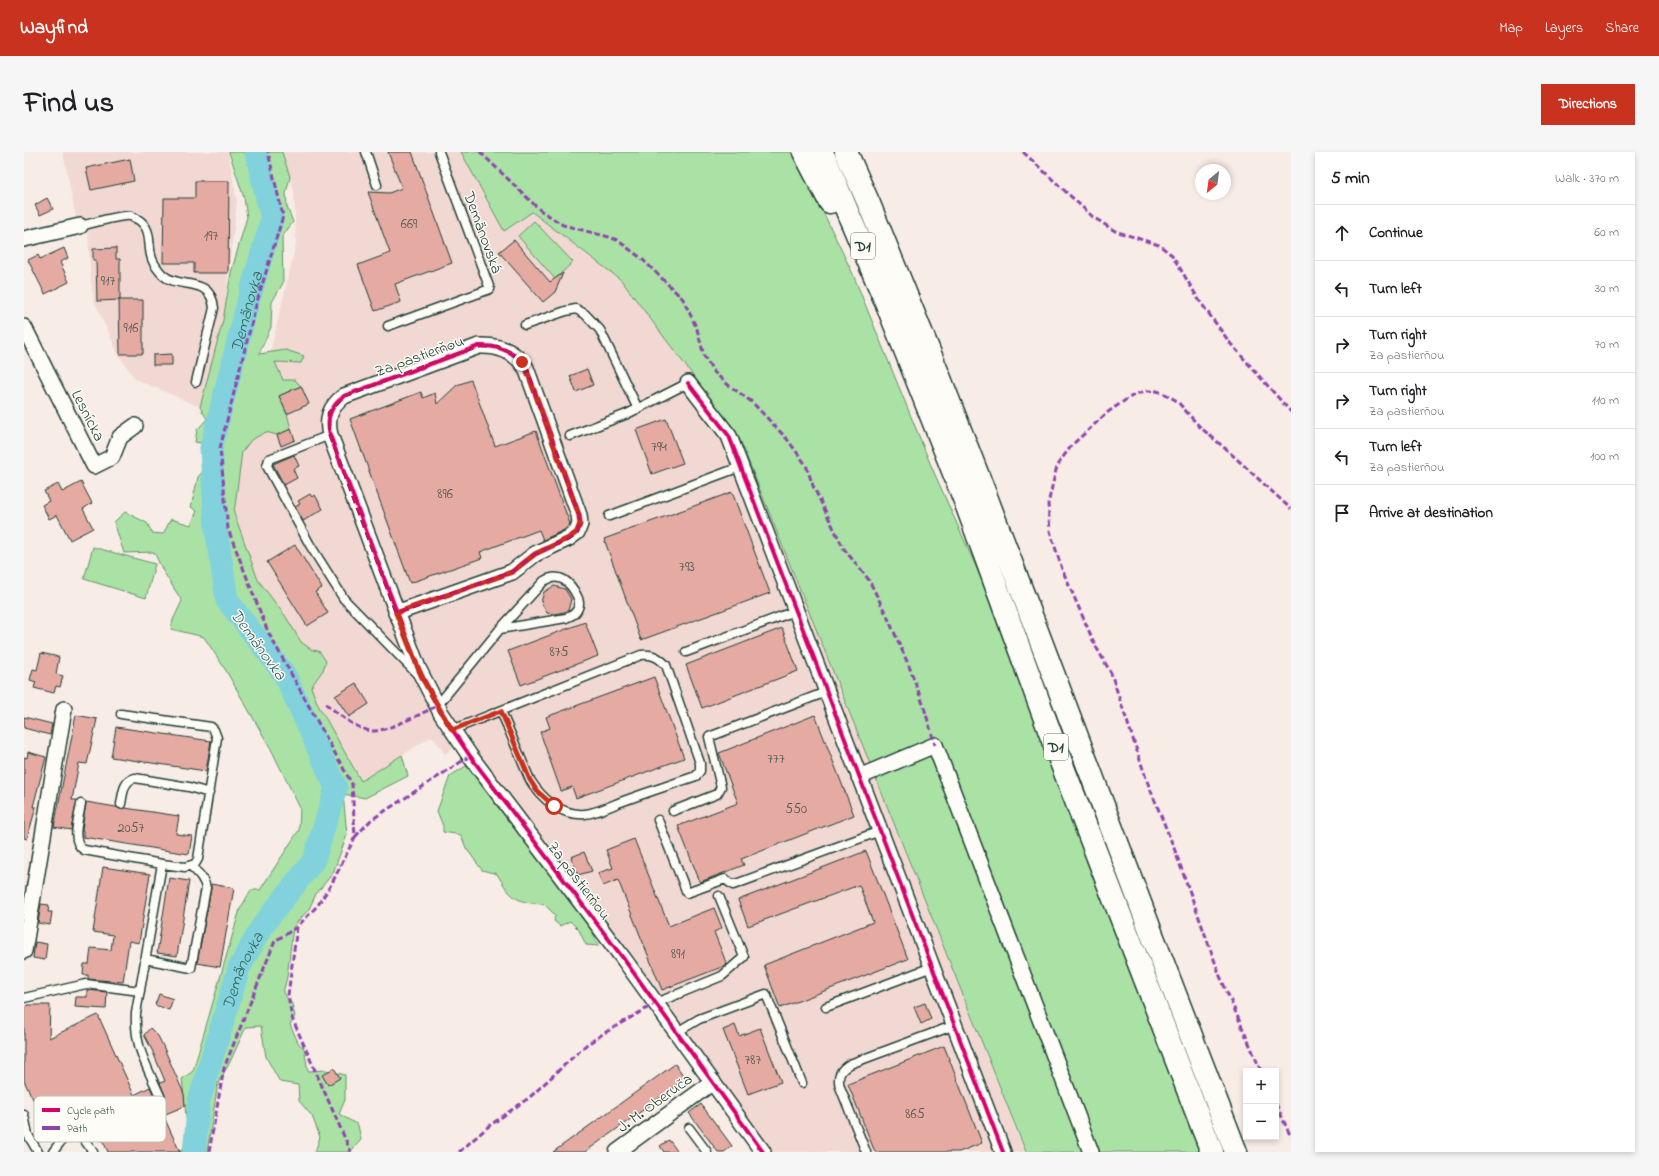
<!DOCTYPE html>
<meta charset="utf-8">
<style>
body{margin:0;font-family:"Indie Flower",sans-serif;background:#f6f6f6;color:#202124}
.controls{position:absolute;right:12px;bottom:12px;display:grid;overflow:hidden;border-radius:0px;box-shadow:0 2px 6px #0003}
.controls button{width:36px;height:36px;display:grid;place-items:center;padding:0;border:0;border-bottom:1px solid #e0e0e0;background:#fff;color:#202124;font:20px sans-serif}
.compass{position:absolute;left:1171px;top:12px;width:36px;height:36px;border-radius:50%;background:#fff;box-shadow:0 2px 6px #0003;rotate:209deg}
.stop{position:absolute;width:12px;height:12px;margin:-9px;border:3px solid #c8321e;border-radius:50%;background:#fff}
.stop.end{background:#c8321e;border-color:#fff;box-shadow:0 1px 4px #0008}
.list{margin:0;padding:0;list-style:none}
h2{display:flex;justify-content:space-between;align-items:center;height:52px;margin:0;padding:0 16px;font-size:17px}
h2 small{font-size:13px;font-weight:400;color:#757577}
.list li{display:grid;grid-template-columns:26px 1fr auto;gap:12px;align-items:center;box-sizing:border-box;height:56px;padding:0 16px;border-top:1px solid #e0e0e0}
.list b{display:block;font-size:15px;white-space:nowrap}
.list p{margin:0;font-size:13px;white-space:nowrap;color:#757577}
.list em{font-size:13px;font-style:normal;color:#757577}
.icon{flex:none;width:22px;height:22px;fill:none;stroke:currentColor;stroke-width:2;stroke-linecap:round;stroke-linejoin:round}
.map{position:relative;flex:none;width:1267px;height:1000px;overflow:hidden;border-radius:0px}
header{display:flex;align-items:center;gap:24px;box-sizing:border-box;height:56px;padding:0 20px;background:#c8321e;color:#fff}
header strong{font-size:19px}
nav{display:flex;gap:22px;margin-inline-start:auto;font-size:14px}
.intro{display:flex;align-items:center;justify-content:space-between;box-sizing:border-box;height:96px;padding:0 24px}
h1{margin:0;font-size:28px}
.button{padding:10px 18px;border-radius:0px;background:#c8321e;color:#fff;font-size:14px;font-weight:700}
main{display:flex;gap:24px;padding:0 24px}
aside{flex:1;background:#fff;border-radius:0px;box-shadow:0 2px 6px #0003}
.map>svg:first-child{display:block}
.built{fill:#f2d8d2}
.green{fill:#aae2a5;stroke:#64906c}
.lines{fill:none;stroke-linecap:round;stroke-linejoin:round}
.river{stroke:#81d2dc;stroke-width:23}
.building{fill:#e5aba3;stroke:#1f3d34}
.lane-casing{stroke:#1f3d34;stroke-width:11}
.street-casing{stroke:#1f3d34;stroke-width:18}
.highway-casing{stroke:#1f3d34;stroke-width:25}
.lane{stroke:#fdfcf7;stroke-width:8}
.street{stroke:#fdfcf7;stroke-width:15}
.highway{stroke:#fdfcf7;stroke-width:22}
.quiet{stroke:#8e44ad;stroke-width:3;stroke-dasharray:6 3;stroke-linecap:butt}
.cycleway-casing{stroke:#fdfcf7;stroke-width:6}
.cycleway{stroke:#d6006c;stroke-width:4}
.route{stroke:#c8321e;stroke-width:5}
.marked{fill:none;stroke:#c2185b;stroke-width:3;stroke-dasharray:8 5;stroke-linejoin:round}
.labels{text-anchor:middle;stroke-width:3;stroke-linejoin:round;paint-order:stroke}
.number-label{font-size:14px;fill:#505850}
.shield{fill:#fdfcf7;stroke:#62766e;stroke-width:1}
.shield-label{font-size:15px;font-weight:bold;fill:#1f3d34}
.street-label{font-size:16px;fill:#1f3d34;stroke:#fdfcf7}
.water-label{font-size:17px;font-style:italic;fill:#38625e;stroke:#fdfcf7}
.key{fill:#fdfcf7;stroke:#bac3bc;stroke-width:1}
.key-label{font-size:11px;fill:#1f3d34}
</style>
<header>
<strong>Wayfind</strong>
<nav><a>Map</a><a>Layers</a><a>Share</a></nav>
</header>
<div class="intro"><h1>Find us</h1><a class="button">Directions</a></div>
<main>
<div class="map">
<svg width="1267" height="1000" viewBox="0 0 1267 1000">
<rect width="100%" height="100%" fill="#f8ece6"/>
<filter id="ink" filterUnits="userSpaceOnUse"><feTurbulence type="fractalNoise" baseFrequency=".025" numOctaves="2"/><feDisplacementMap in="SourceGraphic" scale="8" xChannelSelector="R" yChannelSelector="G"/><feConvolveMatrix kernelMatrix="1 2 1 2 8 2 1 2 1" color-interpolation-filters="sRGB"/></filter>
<g filter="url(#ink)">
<path class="built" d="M39 0H204L213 50 199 168 176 255 111 227 94 202 70 148 67 130 64 81 52 66Z
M258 0H437L480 79 508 60 597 128 714 283 1001 1000H746L442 587 421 602 408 584 337 630 252 478 210 361 225 251 235 247 272 92 270 38Z"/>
<path class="green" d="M205 0H258L266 25 262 41 263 55 269 70 258 85 259 131 248 150 247 175 235 202 262 198 280 204 277 211 251 210 259 228H271L277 234 255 244 263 262 267 277 253 283 242 280 227 288 218 300 210 361 234 428 262 465 277 490 288 498 295 499 302 509 299 518 287 535 294 553 337 629 378 603 384 624 341 646 319 642 323 683 309 721 292 742 285 757 269 775 263 825 259 841 268 852 271 864 266 873 275 892 280 896 284 919 302 918 321 923V948L315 962 334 973 337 988 326 1000H291L296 985 288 964 275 949 274 933 256 930 242 905 237 874 222 875 205 912 194 931 183 1000H156V999L165 992 158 927 169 919 216 757 227 738H236L275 678 276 656 247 597 201 517 180 485 147 477 149 468 158 449 139 419 130 400 100 401 90 370 101 360 123 371 128 381 139 382 147 367 167 373 173 359 167 355 174 325 194 302V294L171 290 173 278 183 267 176 255 199 168 207 121 223 65 220 46Z
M437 0H770L828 120 908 316 958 428 1178 1000H1002L714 283 597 128 508 60 480 79Z
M510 69 549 110 531 127 494 84Z
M69 395 131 412 122 446 60 427Z
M442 614 448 618 565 770 574 794 562 793 555 778 546 769 536 774 530 769 531 763 520 752C491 751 487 745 473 722L458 718 442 696 437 683 419 680V674L413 659 426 624Z"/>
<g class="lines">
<path class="river" id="s1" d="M170 1000 175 949 215 816 239 773 290 708 312 636 261 523 203 448 192 376 187 296 224 150 248 67 232 0"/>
</g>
<path class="building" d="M364 0H388L428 111 371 132 377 150 351 159 334 113 366 101 344 40 365 41 378 36Z
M106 7 110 29 67 38 62 16Z
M171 29H205L204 121H170V111H139L140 46H171Z
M23 46 29 57 16 63 11 53Z
M490 88 526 130 539 121 531 140 519 150 475 100Z
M40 96 44 106 36 110 45 130 21 142 4 108 14 103 16 107Z
M92 96V107H96V148L73 149 72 108H69V97Z
M95 148H119V202H96Z
M148 202V213H129V203Z
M563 217 569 233 552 240 546 224Z
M447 228 471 294 512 279 546 372 540 378 519 388 515 378 456 400 458 406 386 431 326 267 397 240 399 246 411 241 413 252 433 233Z
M277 234 285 252 263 262 255 244Z
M642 267 659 311 628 322 612 278Z
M267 277 271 288 257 294 253 283Z
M270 303 275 314 269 317 273 326 260 333 249 312Z
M57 330 68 351 59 357 69 376 46 388 33 363 25 367 18 353 25 349 20 339 34 332 38 340Z
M708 340 746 441 617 488 580 387Z
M286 342 288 345 291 343 299 357 279 369 271 355 276 352 274 349Z
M271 393 298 436 291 440 304 461 283 474 243 410Z
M530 434 541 437 547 447 544 459 531 462 523 461 517 450 520 440Z
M561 470 574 504 497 533 484 499Z
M758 476 774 519 678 556 662 513Z
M17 501 35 505 32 522 39 524 36 535 32 534 30 541 10 536 12 530 6 528 9 517 13 518Z
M630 525 660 606 552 646 548 635 537 639 516 580 526 576 522 565Z
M332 531 345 552 325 565 311 544Z
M52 563 73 567 63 612 55 611 48 648H53L47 678 30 675Z
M791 563 830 663 717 707 720 713 676 730 654 674 714 651 695 601Z
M0 565 28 572 26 583 0 576Z
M92 575 187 589 182 619 87 605Z
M4 600 22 605 9 655H12L3 687 0 686V605L3 606Z
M62 650 92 655 96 657 101 656 155 664 152 682 168 684 165 702 59 685V680L58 678Z
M610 687 645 774 690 756 698 776 690 780 703 813 638 838 594 728 579 734 574 721 589 716 582 698Z
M842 699 884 807 756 856 740 813 849 770 835 733 724 774 714 748Z
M560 700 568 719 554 723 547 705Z
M79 715 126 722 115 791 105 789 99 830 64 827V823H59L60 812H65L67 796 87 798 89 783 69 780Z
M145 726 165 729 153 804 133 801Z
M187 732 210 736 196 815 173 811 187 737Z
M17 752 25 753 24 760H28L26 773 14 771Z
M11 790 23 792 21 808 9 806Z
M63 838 83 840 82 857 51 855 52 845H63Z
M135 842 149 847 145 858 131 853Z
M901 851 907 867 897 872 890 855Z
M3 853H26L25 886 74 863 110 943 126 935 131 947 136 949 140 948 141 944 136 931 141 929 128 898 120 883 126 876 134 884 139 894 160 942 161 954 139 963 156 1000H84L66 961 68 954 64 951 21 971 0 929V856Z
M711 873 715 884 736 876 757 930 724 942 699 878Z
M920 894 958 991 935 1000H851L824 932Z
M651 912 662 927 561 1000H529Z
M310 916 316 926 304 933 298 923Z
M677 952 708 994 700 1000H694L665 961Z
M645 988 654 1000H640L636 994Z"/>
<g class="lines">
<defs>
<path id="lane" d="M342 0 353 33
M56 74C67 72 97 62 107 64 109 65 113 67 115 68 129 78 123 93 128 107 130 112 135 119 139 123 155 138 187 123 190 156L172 230
M501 173 542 159 552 157 561 162 576 178 614 257
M364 174 466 137 415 0
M306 283 245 307 243 314 286 393 320 447 394 523
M546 284 603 262 664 231
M585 364 716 315
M662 500 771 459
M413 554 476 477 520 429C536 420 546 430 553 444 555 448 556 452 554 456 552 462 547 464 542 466L476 477
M97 562 187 575 190 578 193 586 174 707 171 712 161 715 138 712 112 861C110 895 123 914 136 944
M428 578C491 553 554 528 617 503 629 502 634 505 642 513L676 611V619L672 624C649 632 627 639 605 647 592 651 574 661 561 662 537 664 518 647 506 628L477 559
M57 652C55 666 46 690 60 698L138 712
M97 652C99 642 99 629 111 626L165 635 185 641
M649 659 693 642 697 635 685 585 802 540
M634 668 663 741 701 727 709 733 856 679
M121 807 167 816 182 736C180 726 174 721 167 714
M0 846 62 832 116 839
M632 851 698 824 720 805 695 744
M802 855 908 815
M653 880 675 867 742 842 778 931
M0 963 4 983 14 1000
M665 976 683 1000
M46 979 63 956
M29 1000C49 972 50 972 69 1000
M842 1000 816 935C813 924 816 918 826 912L931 873"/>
<path id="street" d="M0 87 56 74
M0 175 70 314 88 305 96 285 111 274
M664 231 705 284 979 1000
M372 461 488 420 511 402 545 386 553 380 556 372 555 363 502 216C491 199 475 193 455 194L320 244C306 255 302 266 306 283L394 516 417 561 446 604 599 806 739 1000
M835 625 911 593 1067 1000
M0 799 40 557
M593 1000 689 930"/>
<path id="highway" d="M780 0 806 50
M798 0 862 150 941 349 1035 605 1188 1000
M822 0 845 52 915 224 963 347 1127 780 1212 1000"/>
</defs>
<use href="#lane" class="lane-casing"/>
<use href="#street" class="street-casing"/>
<use href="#highway" class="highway-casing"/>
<use href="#lane" class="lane"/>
<use href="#street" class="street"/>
<use href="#highway" class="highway"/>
<path class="quiet" d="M456 0 516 58 539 73 585 85 593 88 617 106 659 147 673 177 680 204 690 220 703 232 728 250 763 287 782 313 789 334 815 387 820 397 845 428 863 464 885 514 899 552 911 593
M999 0 1069 65 1091 79 1135 93 1148 103 1175 148 1206 191 1267 260
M302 552C313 561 332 577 347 579 363 580 398 561 413 554
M331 685 347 668 446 604
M273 775 264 843 268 866 327 1000
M1237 919 1196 824 1150 696 1123 629 1087 521 1071 493 1038 417 1026 379 1024 352 1032 318 1036 309 1048 293 1084 260 1103 247 1112 242 1122 239H1133L1143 243 1153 249 1176 275 1203 298 1267 357
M1252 952 1267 985
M185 1000 200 916 251 789 273 775 294 753 308 731 331 685 328 632 244 480 204 377 196 296 232 153 259 64 244 0
M435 1000 465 974 506 945 562 893 582 880 632 851"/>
<defs>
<path id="cycleway" d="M664 231 705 284 979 1000
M372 461 488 420 511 402 545 386 553 380 556 372 555 363 502 216C491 199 475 193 455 194L320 244C306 255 302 266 306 283L394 516 417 561 446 604 599 806 739 1000"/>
</defs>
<use href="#cycleway" class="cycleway-casing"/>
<use href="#cycleway" class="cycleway"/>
</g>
</g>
<g class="lines" filter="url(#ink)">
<path class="route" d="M498 210 502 216 555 363 556 372 553 380 545 386 511 402 488 420 372 461 399 528 428 578 477 559 506 628 513 639 530 654"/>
</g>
<path class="marked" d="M455 194H473L491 203 502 216 555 363 556 372 553 380 545 386 511 402 488 420 372 461 306 283 305 261 320 244Z"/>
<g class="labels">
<g class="number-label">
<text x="385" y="76">669</text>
<text x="187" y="88">197</text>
<text x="84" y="133">917</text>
<text x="107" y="180">916</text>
<text x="635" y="299">794</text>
<text x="421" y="346">896</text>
<text x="663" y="419">793</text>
<text x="535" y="504">875</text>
<text x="752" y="611">777</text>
<text x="772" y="661">550</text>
<text x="107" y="680">2057</text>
<text x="654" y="806">891</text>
<text x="729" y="912">787</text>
<text x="891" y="966">865</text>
</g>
<g class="shield">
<rect x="827" y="81" width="24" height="26" rx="3"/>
<rect x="1020" y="582" width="24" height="26" rx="3"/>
</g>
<g class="shield-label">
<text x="839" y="99">D1</text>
<text x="1032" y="600">D1</text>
</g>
<g class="street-label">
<text transform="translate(460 80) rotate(70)" y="6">Demänovská</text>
<text transform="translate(395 203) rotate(-20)" y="6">Za pastierňou</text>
<text transform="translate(65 263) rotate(63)" y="6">Lesnícka</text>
<text transform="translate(556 728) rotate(53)" y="6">Za pastierňou</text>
<text transform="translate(630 950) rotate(-36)" y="6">J. M. Oberuča</text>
</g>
<g class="water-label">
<text dy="6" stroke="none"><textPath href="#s1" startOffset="910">Demänovka</textPath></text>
<text transform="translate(235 492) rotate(54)" y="6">Demänovka</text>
<text dy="6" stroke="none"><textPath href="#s1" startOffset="189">Demänovka</textPath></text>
</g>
</g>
<rect x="10" y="944" width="132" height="46" rx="6" class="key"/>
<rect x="18" y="956" width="18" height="4" fill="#d6006c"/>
<rect x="18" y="974" width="18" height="4" fill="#8e44ad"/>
<g class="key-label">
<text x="43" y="962">Cycle path</text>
<text x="43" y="980">Path</text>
</g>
</svg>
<div class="controls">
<button>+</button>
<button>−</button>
</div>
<svg class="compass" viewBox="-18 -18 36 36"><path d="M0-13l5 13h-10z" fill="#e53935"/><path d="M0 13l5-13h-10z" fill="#757577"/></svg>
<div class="stop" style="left:530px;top:654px"></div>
<div class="stop end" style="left:498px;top:210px"></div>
</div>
<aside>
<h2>5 min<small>Walk · 370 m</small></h2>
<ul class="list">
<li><svg class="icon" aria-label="ahead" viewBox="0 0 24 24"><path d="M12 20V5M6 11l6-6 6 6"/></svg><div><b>Continue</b></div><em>60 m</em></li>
<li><svg class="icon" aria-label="left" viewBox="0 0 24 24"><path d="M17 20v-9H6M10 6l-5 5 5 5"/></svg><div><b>Turn left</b></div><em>30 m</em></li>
<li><svg class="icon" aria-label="right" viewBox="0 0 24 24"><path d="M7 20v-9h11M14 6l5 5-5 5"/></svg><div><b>Turn right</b><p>Za pastierňou</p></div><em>70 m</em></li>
<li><svg class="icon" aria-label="right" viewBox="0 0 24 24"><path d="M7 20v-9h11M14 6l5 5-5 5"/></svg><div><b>Turn right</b><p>Za pastierňou</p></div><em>110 m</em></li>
<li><svg class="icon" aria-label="left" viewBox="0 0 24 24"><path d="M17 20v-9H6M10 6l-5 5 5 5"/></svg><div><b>Turn left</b><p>Za pastierňou</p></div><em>100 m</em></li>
<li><svg class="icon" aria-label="arrive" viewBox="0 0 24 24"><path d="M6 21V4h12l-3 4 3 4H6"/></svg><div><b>Arrive at destination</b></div></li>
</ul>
</aside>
</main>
